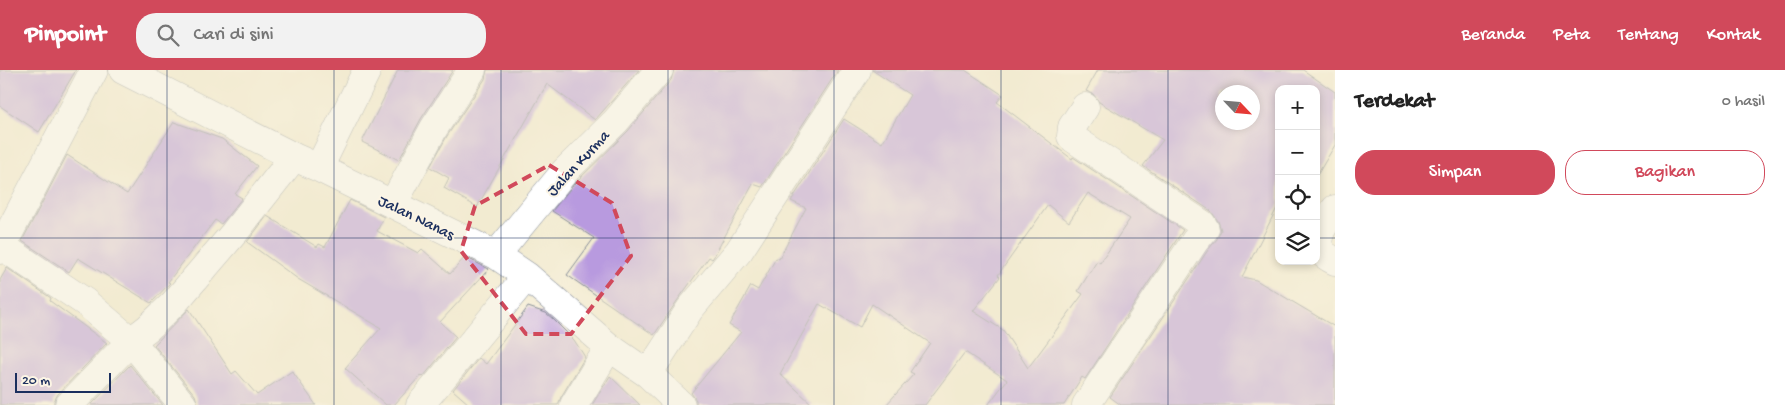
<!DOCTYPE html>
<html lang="id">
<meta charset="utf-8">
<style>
body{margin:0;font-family:"Gochi Hand",sans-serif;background:#f2f2f2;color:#222}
.controls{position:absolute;right:15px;top:15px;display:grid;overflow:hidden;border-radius:10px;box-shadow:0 2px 8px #0003}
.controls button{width:45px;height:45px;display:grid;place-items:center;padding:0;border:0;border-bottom:1px solid #e0e0e0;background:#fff;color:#222;font:25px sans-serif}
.compass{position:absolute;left:1215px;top:15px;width:45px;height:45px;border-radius:50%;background:#fff;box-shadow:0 2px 8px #0003;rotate:116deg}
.scale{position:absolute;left:15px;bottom:12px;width:96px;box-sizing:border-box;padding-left:5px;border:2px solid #1b2f5e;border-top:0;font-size:14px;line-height:18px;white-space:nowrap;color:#1b2f5e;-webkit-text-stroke:4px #fcf5e5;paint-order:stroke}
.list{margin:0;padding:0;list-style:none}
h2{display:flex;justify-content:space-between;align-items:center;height:65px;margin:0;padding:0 20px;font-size:21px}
h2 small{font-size:16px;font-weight:400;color:#767676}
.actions{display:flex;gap:10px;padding:15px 20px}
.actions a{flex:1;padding:11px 0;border:1px solid #d1495b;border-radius:20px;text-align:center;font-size:18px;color:#d1495b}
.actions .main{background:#d1495b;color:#fff}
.icon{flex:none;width:28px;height:28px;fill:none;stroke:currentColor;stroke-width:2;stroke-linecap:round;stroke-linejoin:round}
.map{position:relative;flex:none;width:1335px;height:335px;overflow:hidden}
header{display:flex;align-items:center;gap:30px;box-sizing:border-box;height:70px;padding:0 25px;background:#d1495b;color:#fff}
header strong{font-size:24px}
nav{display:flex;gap:28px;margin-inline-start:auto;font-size:18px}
.search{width:350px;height:45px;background:#f2f2f2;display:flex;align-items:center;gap:12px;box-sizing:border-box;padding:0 18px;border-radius:20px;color:#767676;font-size:19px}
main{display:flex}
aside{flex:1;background:#fff}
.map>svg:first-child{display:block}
.building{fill:#b89adf;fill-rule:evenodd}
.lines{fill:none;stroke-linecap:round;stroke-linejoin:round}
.street-casing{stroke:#868d98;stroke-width:29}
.street{stroke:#fff;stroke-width:28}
.marked{fill:none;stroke:#d1495b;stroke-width:4;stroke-dasharray:10 6;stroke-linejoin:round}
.grid{fill:none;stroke:#1b2f5e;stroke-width:1;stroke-opacity:0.55}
.labels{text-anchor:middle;stroke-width:4;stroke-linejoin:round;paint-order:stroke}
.street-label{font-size:16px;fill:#1b2f5e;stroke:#fcf5e5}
</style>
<header>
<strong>Pinpoint</strong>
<div class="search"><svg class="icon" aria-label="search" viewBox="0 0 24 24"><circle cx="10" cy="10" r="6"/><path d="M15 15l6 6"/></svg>Cari di sini</div>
<nav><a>Beranda</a><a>Peta</a><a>Tentang</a><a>Kontak</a></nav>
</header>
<main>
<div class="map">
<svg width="1335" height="335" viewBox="0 0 1335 335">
<rect width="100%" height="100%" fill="#fcf5e5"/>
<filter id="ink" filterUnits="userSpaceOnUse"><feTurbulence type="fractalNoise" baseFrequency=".02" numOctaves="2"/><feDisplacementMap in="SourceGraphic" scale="10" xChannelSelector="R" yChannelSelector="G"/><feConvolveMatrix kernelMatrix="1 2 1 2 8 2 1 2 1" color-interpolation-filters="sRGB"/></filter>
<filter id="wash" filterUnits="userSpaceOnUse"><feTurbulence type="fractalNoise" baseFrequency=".0096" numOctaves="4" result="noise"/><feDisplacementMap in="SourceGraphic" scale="20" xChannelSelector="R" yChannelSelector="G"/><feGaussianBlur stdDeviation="1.12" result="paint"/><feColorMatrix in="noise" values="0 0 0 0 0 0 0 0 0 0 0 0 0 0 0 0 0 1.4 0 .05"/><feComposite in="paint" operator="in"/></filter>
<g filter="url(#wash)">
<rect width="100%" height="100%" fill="#f2ebd1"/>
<g id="blocks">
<path class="building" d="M0 0H76L39 62 0 36Z
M398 0H453L421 49 399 90 362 72Z
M487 0H639L595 50 547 14 477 137 444 118 449 108 430 97 447 66 485 9Z
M674 0H838L762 117 753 114 713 188 712 189 709 187 677 231 654 265 567 205 594 168 552 141 574 114 628 61 671 10Z
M872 0H965L1003 25 997 32 1072 89 1073 87 1183 160 1085 309 1082 307 1064 335H988L1007 310 965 282 925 335H886L914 304 910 302 930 273 872 234 860 257 819 234 780 304 813 335H696V330L691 323 741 262 729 255 751 216 758 220 776 188 779 189 806 138 791 131 844 49 882 73 910 25ZM1088 123 1130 149 1100 193 1097 191 1078 221 1083 224 1028 298 1003 260 973 241 1000 207 998 205 1048 135 1069 152Z
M1098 0H1303L1335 22V75L1316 107V19H1279V134L1242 207 1256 210 1335 257V335H1121L1110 327 1208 180 1217 169 1221 160 1218 151 1211 141 1143 96 1163 70 1099 32 1093 24 1086 21ZM1222 22H1252V52H1222Z
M174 52 222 69 257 96 235 124 242 128 221 154 215 150 168 212 170 213 151 233 78 188 69 202 22 171 67 85 127 124Z
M350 130 384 147 377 161 418 183 422 179 450 204 465 187 489 199 440 252 456 267 423 307 421 305 394 335H386L345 298 381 258 298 209 247 172 267 146 317 177 319 174 325 177Z
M7 198 51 228 50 231 107 273 58 324 54 331V335H0V210Z
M528 237 546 243 553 249 574 270 585 287 561 327 558 335H470L453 320 479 288 486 294Z
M189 239 232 304 236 301 257 325 292 301 316 335H198L195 325 154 275Z
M130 295 163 335H91Z
M610 306 640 335H592Z"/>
</g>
</g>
<g filter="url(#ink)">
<use href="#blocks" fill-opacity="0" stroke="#868d98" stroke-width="1"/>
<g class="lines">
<defs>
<path id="street" d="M123 0 294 87 319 98 496 185 527 206 609 277 648 304 681 335
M1085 37 1072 57 1071 66 1074 69 1202 154 1205 159 1195 171 1086 335
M319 98 367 0
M393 134 434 58 472 0
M1335 139C1327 151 1311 168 1322 182 1325 186 1331 189 1335 191
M0 175 85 232 131 271 183 335
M0 180 94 0
M496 185 566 100 616 51 659 0
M648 304 690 239 739 181 857 0
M69 335 131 271 148 258 174 233 234 163 294 87
M420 335 527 206
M574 335 609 277"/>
</defs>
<use href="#street" class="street-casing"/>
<use href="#street" class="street"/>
</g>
</g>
<path d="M0 0H1335V335H0ZM549 95 612 133 631 186 571 264H526L461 181 475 136Z" fill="#f2ebd1" fill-opacity=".55" fill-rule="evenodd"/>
<path class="marked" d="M549 95 612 133 631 186 571 264H526L461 181 475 136Z"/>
<path class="grid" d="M167 0V335M334 0V335M501 0V335M668 0V335M834 0V335M1001 0V335M1168 0V335M0 168H1279M1316 168H1335"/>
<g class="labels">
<g class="street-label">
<text transform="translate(577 92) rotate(-47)" y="6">Jalan Kurma</text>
<text transform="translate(417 146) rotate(26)" y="6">Jalan Nanas</text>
</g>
</g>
</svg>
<div class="controls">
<button>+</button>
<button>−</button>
<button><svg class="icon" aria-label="locate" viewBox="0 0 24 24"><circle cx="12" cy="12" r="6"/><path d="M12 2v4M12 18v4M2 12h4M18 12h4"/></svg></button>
<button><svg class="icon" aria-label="layers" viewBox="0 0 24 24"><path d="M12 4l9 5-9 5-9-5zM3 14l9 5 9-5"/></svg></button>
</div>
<svg class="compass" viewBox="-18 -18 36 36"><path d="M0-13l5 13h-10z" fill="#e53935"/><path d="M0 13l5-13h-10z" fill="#767676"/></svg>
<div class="scale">20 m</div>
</div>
<aside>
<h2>Terdekat<small>0 hasil</small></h2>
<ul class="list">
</ul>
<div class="actions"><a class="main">Simpan</a><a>Bagikan</a></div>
</aside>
</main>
